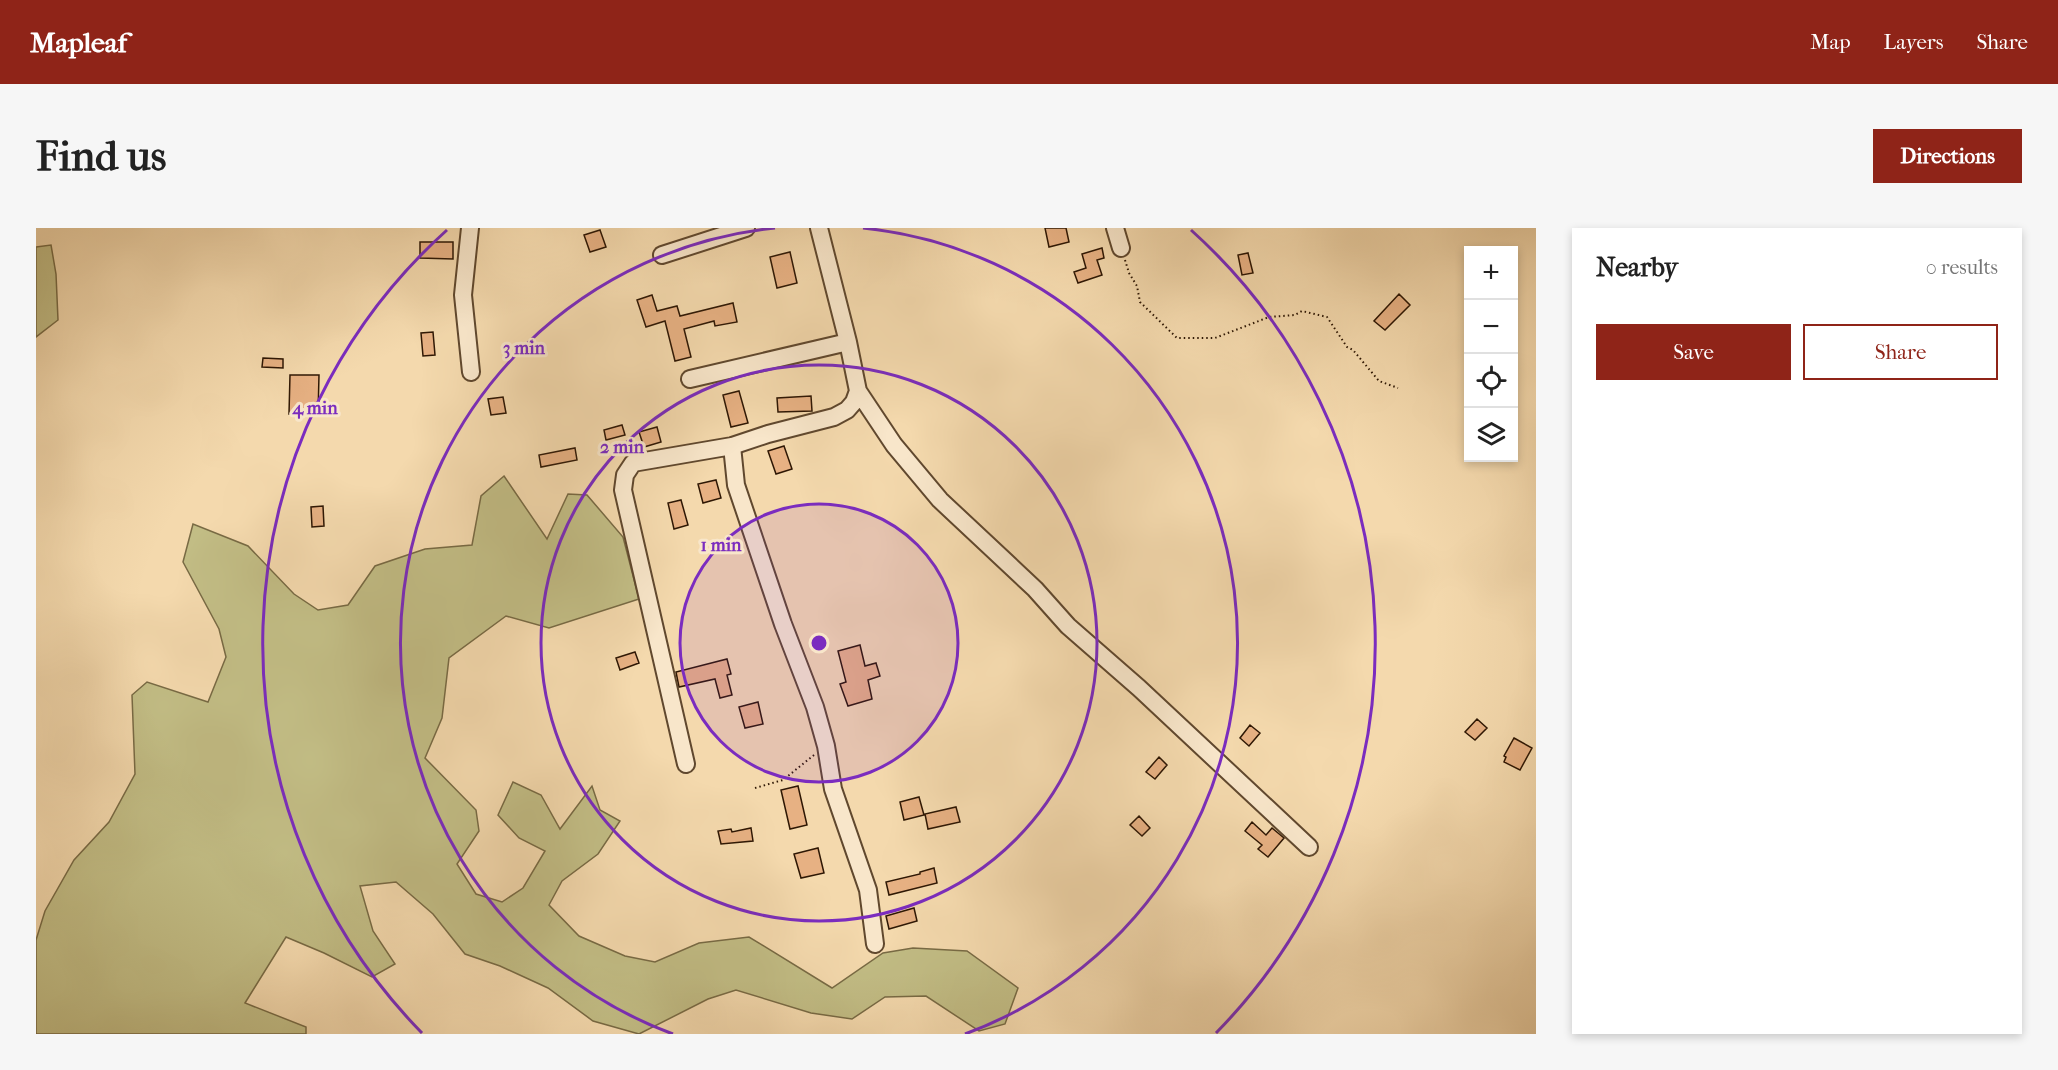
<!DOCTYPE html>
<meta charset="utf-8">
<style>
body{margin:0;font-family:"IM FELL French Canon",serif;background:#f6f6f6;color:#222}
.controls{position:absolute;right:18px;top:18px;display:grid;overflow:hidden;border-radius:0px;box-shadow:0 3px 9px #0003}
.controls button{width:54px;height:54px;display:grid;place-items:center;padding:0;border:0;border-bottom:2px solid #e0e0e0;background:#fff;color:#222;font:30px sans-serif}
.list{margin:0;padding:0;list-style:none}
h2{display:flex;justify-content:space-between;align-items:center;height:78px;margin:0;padding:0 24px;font-size:26px}
h2 small{font-size:20px;font-weight:400;color:#767676}
.actions{display:flex;gap:12px;padding:18px 24px}
.actions a{flex:1;padding:14px 0;border:2px solid #8f2418;border-radius:0px;text-align:center;font-size:21px;color:#8f2418}
.actions .main{background:#8f2418;color:#fff}
.icon{flex:none;width:33px;height:33px;fill:none;stroke:currentColor;stroke-width:2;stroke-linecap:round;stroke-linejoin:round}
.map{position:relative;flex:none;width:1500px;height:806px;overflow:hidden;border-radius:0px}
header{display:flex;align-items:center;gap:36px;box-sizing:border-box;height:84px;padding:0 30px;background:#8f2418;color:#fff}
header strong{font-size:28px}
nav{display:flex;gap:33px;margin-inline-start:auto;font-size:21px}
.intro{display:flex;align-items:center;justify-content:space-between;box-sizing:border-box;height:144px;padding:0 36px}
h1{margin:0;font-size:42px}
.button{padding:15px 27px;border-radius:0px;background:#8f2418;color:#fff;font-size:21px;font-weight:700}
main{display:flex;gap:36px;padding:0 36px}
aside{flex:1;background:#fff;border-radius:0px;box-shadow:0 3px 9px #0003}
.map>svg:first-child{display:block}
.green{fill:#c2bd85;stroke:#786a44;stroke-width:1.5}
.building{fill:#e7b183;stroke:#2e1704;stroke-width:1.5}
.lines{fill:none;stroke-linecap:round;stroke-linejoin:round}
.minor-casing{stroke:#60482e;stroke-width:20}
.path{stroke:#2e1704;stroke-width:2;stroke-dasharray:1.5 3;stroke-linecap:butt}
.minor{stroke:#f8e6ca;stroke-width:16}
.ring{fill:none;stroke:#7b2cbf;stroke-width:3}
.centre{fill:#7b2cbf;stroke:#f8e6ca;stroke-width:3}
.ring-label{font-size:18px;text-anchor:middle;font-weight:bold;fill:#7b2cbf;stroke:#f8e6ca;stroke-width:6;stroke-linejoin:round;paint-order:stroke}
</style>
<header>
<strong>Mapleaf</strong>
<nav><a>Map</a><a>Layers</a><a>Share</a></nav>
</header>
<div class="intro"><h1>Find us</h1><a class="button">Directions</a></div>
<main>
<div class="map">
<svg width="1500" height="806" viewBox="0 0 1500 806">
<rect width="100%" height="100%" fill="#f4d9ad"/>
<filter id="stains"><feTurbulence type="fractalNoise" baseFrequency=".00333" numOctaves="4"/><feColorMatrix values="0 0 0 0 .2 0 0 0 0 .09 0 0 0 0 .02 0 0 0 .5 -.17"/></filter>
<radialGradient id="worn" r=".72"><stop offset=".6" stop-color="#630" stop-opacity="0"/><stop offset="1" stop-color="#630" stop-opacity=".3"/></radialGradient>
<path class="green" d="M15 17 20 46 22 92 0 109V19Z
M468 248 511 311 532 266 551 267 587 309 603 371 513 400 470 388 413 430 406 490 389 530 440 582 443 603 421 636 440 666 466 674 487 660 509 623 483 610 462 587 477 554 505 567 524 601 556 558 564 582 584 593 562 626 526 653 513 677 543 708 589 728 619 734 663 715 713 709 796 760 847 725 877 720 931 723 982 760 969 796 943 803 890 768 849 769 816 791 775 785 700 762 672 771 603 806 557 793 512 760 464 738 429 726 397 686 360 654 324 658 337 703 359 736 336 749 288 725 250 709 209 775 270 799V806H0V712L9 683 38 632 73 594 99 546 96 467 111 454 172 474 190 429 183 401 147 334 157 296 212 318 258 366 282 382 312 377 339 338 389 321 436 317 445 268Z"/>
<path class="building" d="M1009 0H1030L1033 14 1013 19Z
M564 2 570 19 554 24 548 7Z
M384 14H417V31L384 30Z
M1066 20 1068 30 1061 32 1066 47 1042 55 1038 44 1050 40 1046 26Z
M754 24 761 55 741 60 734 29Z
M1212 25 1217 45 1206 47 1202 27Z
M1363 66 1374 77 1349 102 1338 93Z
M616 67 621 83 641 78 644 88 697 75 701 94 679 98 678 93 648 101 655 129 639 133 629 93 610 99 601 72Z
M397 104 399 127 387 128 385 105Z
M227 130 247 131V140L226 139Z
M254 147H283L282 187 253 186Z
M703 163 712 195 695 199 687 167Z
M775 168 776 183 742 184 741 170Z
M467 169 470 185 455 187 452 171Z
M586 197 589 207 570 212 568 202Z
M621 199 625 214 608 219 603 204Z
M748 218 756 241 740 246 732 223Z
M539 220 541 232 505 239 503 227Z
M680 252 685 270 667 275 662 256Z
M645 272 652 297 638 301 632 275Z
M287 278 288 298 276 299 275 279Z
M824 417 829 438 840 435 844 448 832 452 836 471 812 478 804 456 810 454 802 423Z
M599 424 603 435 584 442 580 430Z
M691 431 695 446 691 447 696 467 684 470 679 451 643 459 640 444Z
M722 474 727 496 709 500 703 479Z
M1441 491 1451 500 1439 512 1429 504Z
M1214 497 1224 505 1213 518 1204 510Z
M1478 510 1496 520 1484 542 1468 534 1470 529 1468 528Z
M1123 529 1131 537 1119 551 1110 544Z
M762 558 771 597 754 601 745 562Z
M883 569 888 587 868 592 864 574Z
M920 579 924 594 892 601 889 586Z
M1103 588 1114 600 1106 608 1094 597Z
M1216 594 1230 607 1236 600 1248 610 1232 629 1222 621 1226 617 1209 603Z
M715 600 717 613 685 616 682 603 695 601 696 604Z
M782 620 788 645 765 650 758 626Z
M898 640 901 655 853 667 850 654 884 646V644Z
M878 680 881 693 853 701 850 688Z"/>
<g class="lines">
<defs>
<path id="minor" d="M434 0 427 67 435 144
M1079 0 1085 20
M626 27 710 0
M654 151 812 114
M822 163 858 217 904 272 999 361 1032 398 1103 460 1273 619
M696 218 700 257 747 396 779 479 790 518 797 561 832 662 839 716
M650 536 587 262 589 247 597 235 696 218 732 206 798 189 811 182 818 174 822 163 812 114 783 0"/>
</defs>
<use href="#minor" class="minor-casing"/>
<path class="path" d="M1089 32 1093 45 1101 58 1104 74 1141 110H1179L1233 89 1259 87 1266 83 1291 89 1311 119 1317 122 1343 153 1362 160
M719 560 747 552 778 527"/>
<use href="#minor" class="minor"/>
</g>
<circle cx="783" cy="415" r="139" fill="#7b2cbf" fill-opacity=".12"/>
<g class="ring">
<circle cx="783" cy="415" r="139"/>
<circle cx="783" cy="415" r="278"/>
<path d="M637 806A417 417 0 0 1 739 0M827 0A417 417 0 0 1 929 806"/>
<path d="M386 805A556 556 0 0 1 411 2M1155 2A556 556 0 0 1 1180 805"/>
</g>
<circle cx="783" cy="415" r="9" class="centre"/>
<g class="ring-label">
<text x="488" y="126">3 min</text>
<text x="279" y="186">4 min</text>
<text x="586" y="225">2 min</text>
<text x="685" y="323">1 min</text>
</g>
<rect width="100%" height="100%" filter="url(#stains)"/>
<rect width="100%" height="100%" fill="url(#worn)"/>
</svg>
<div class="controls">
<button>+</button>
<button>−</button>
<button><svg class="icon" aria-label="locate" viewBox="0 0 24 24"><circle cx="12" cy="12" r="6"/><path d="M12 2v4M12 18v4M2 12h4M18 12h4"/></svg></button>
<button><svg class="icon" aria-label="layers" viewBox="0 0 24 24"><path d="M12 4l9 5-9 5-9-5zM3 14l9 5 9-5"/></svg></button>
</div>
</div>
<aside>
<h2>Nearby<small>0 results</small></h2>
<ul class="list">
</ul>
<div class="actions"><a class="main">Save</a><a>Share</a></div>
</aside>
</main>
